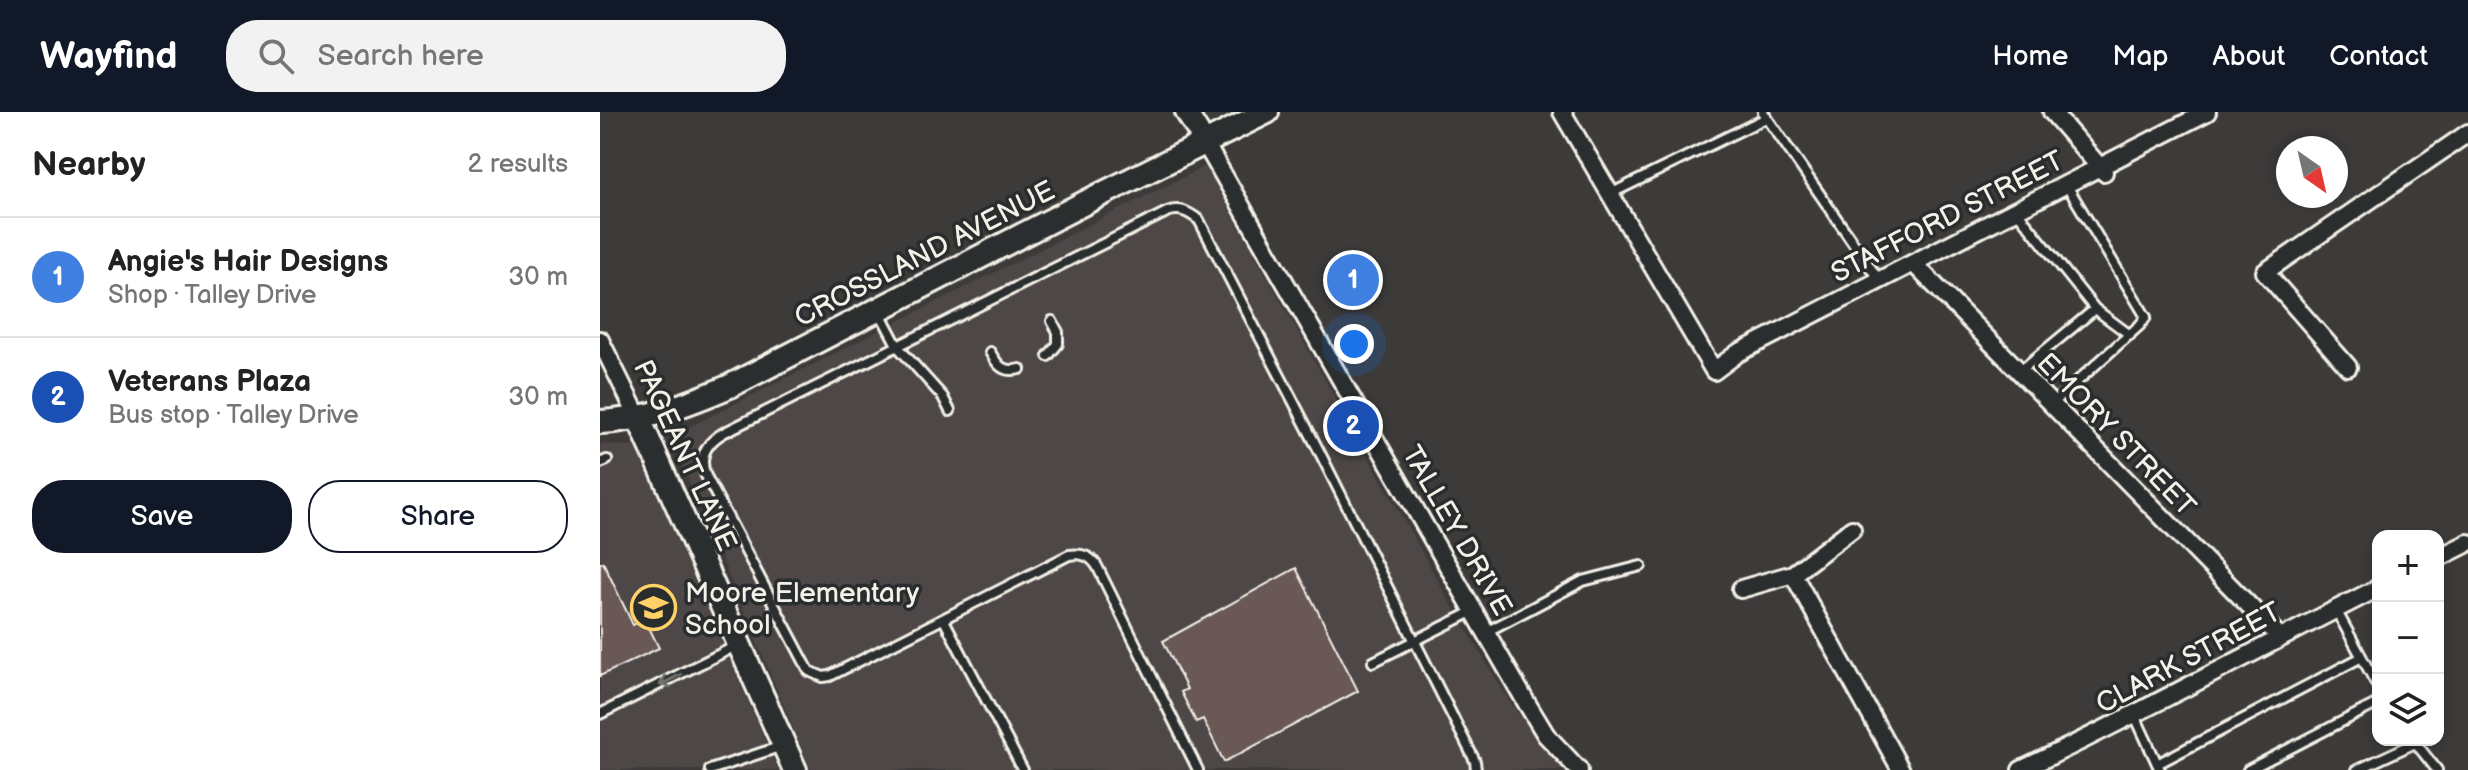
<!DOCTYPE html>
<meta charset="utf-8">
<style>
body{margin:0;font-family:"Balsamiq Sans",sans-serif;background:#f2f2f2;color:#222}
.controls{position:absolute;right:24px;bottom:24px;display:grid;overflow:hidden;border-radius:16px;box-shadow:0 4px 12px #0003}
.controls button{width:72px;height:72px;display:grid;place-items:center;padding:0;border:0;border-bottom:2px solid #e0e0e0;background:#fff;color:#222;font:40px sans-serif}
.compass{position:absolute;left:1676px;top:24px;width:72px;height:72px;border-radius:50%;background:#fff;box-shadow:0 4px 12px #0003;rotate:146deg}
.you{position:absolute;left:754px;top:232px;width:28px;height:28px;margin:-20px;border:6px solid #fff;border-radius:50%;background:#1a73e8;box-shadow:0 0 0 12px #1a73e833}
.badge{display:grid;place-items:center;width:52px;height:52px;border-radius:50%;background:#111827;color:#fff;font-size:26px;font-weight:700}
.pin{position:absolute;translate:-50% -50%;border:4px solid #fff;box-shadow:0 2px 8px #0006}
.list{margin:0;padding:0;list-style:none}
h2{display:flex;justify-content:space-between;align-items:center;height:104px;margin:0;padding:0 32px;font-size:34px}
h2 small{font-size:26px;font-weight:400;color:#767676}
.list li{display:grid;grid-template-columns:52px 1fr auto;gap:24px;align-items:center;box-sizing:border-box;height:120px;padding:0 32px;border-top:2px solid #e0e0e0}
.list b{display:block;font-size:30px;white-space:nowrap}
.list p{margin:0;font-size:26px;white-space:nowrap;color:#767676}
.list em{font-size:26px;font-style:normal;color:#767676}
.actions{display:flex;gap:16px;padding:24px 32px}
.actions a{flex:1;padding:18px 0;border:2px solid #111827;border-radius:32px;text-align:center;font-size:28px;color:#111827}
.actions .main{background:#111827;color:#fff}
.icon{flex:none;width:44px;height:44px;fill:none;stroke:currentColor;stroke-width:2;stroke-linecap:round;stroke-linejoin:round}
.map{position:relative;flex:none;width:1868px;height:658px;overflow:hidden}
header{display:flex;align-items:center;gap:48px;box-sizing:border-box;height:112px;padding:0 40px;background:#111827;color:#fff}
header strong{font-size:38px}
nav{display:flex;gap:44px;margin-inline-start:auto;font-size:28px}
.search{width:560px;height:72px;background:#f2f2f2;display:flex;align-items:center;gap:20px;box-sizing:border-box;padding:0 28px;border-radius:32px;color:#767676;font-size:30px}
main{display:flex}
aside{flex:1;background:#fff}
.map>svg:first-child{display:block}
.built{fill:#4d4646}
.building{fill:#6a5857;stroke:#f4f1e8;stroke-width:2}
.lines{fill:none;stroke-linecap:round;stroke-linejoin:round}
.service-casing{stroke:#f4f1e8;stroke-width:14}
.minor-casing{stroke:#f4f1e8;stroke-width:22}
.tertiary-casing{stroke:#f4f1e8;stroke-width:26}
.secondary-casing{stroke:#f4f1e8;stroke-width:28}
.service{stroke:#2a2d2e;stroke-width:8}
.minor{stroke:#2a2d2e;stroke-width:16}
.tertiary{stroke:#2a2d2e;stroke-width:20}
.secondary{stroke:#2a2d2e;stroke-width:22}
.oneway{stroke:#71726f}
.labels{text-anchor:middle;stroke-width:7;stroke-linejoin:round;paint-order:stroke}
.street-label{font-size:28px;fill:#f4f1e8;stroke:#2a2d2e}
.poi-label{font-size:28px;fill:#f4f1e8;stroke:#2a2d2e;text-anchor:start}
</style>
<header>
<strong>Wayfind</strong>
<div class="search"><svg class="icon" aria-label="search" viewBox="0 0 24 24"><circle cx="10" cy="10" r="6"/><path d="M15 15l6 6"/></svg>Search here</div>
<nav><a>Home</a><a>Map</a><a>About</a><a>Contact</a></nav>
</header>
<main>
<aside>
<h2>Nearby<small>2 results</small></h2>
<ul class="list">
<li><span class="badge" style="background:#3f7fe0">1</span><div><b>Angie's Hair Designs</b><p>Shop · Talley Drive</p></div><em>30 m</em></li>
<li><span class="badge" style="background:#1a4fb4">2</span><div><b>Veterans Plaza</b><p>Bus stop · Talley Drive</p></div><em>30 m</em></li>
</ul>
<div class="actions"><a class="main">Save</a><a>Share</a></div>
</aside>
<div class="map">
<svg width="1868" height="658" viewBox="0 0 1868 658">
<rect width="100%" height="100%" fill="#3d3a3a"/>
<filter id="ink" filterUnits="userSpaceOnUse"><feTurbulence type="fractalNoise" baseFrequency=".0125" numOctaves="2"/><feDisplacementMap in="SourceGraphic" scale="16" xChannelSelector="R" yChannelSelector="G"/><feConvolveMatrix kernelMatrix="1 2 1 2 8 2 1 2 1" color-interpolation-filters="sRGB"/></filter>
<g filter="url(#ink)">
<path class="built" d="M605 54 850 490 910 590 933 622 965 658H211L77 342 75 327 79 320Z
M0 332 36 334 178 658H0Z"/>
<path class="building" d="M3 450 33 513 45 507 59 536 0 564V451Z
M696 456 758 579 624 650 603 607 596 610 581 580 587 577 563 529Z"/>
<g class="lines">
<defs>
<path id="service" d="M1163 0 1279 168
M1010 82 1166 6
M1416 98 1495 197 1420 259
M1495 197 1530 223
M279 199 298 235 343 285 350 299
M390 240C398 254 403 261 420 257
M448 244 458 232V220L452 209
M1452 292 1540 213 1546 205 1466 72
M0 351 7 348
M1736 498 1778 575
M344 508 423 658
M886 520 983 469 1041 454
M773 550 874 499
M0 602 138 533
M1535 604 1560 658
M1814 629 1837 658
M1557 652 1760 546
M110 658 182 634
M598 658 497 454C490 443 481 441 469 443L230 564 223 565 209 559 106 364C98 345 106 331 123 321L567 100C580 95 588 100 599 108L717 335 875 649 876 658
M1648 658 1778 591
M1757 658 1815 631"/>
<path id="minor" d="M962 0 1114 259 1138 241 1607 0
M1452 0 1504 60
M605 31 926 590 946 623 979 658
M1317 155 1680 525
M0 228 39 307
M1748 255 1665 160 1868 21
M1838 446 1868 431
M1193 462 1301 658
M1141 477 1193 462 1252 417
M1421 658C1542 601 1659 536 1778 476"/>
<path id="tertiary" d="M586 0 605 31"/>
<path id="secondary" d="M39 307 195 658
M0 310C47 308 88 292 130 274L496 85 667 0"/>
</defs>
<use href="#service" class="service-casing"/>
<use href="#minor" class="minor-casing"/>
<use href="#tertiary" class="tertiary-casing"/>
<use href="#secondary" class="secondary-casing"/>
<use href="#service" class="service"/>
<use href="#minor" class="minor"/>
<use href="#tertiary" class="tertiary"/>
<use href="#secondary" class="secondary"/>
</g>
<defs><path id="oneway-shaft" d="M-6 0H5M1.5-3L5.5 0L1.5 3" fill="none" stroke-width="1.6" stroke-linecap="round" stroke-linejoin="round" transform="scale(2)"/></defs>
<use class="oneway" href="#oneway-shaft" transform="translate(70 568) rotate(153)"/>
</g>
<defs>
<symbol id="school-ring" viewBox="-11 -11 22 22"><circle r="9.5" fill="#2a2d2e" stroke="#ffd166" stroke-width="1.5"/><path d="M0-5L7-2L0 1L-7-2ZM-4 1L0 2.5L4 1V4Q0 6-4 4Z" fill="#ffd166"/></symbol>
</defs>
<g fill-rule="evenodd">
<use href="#school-ring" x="28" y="470" width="51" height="51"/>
</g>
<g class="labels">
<g class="street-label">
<text transform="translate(1347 104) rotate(-27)" y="10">STAFFORD STREET</text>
<text transform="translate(324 141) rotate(-27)" y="10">CROSSLAND AVENUE</text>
<text transform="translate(1517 322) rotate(46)" y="10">EMORY STREET</text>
<text transform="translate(86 343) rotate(65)" y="10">PAGEANT LANE</text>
<text transform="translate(858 418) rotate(60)" y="10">TALLEY DRIVE</text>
<text transform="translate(1588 545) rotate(-28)" y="10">CLARK STREET</text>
</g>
<g class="poi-label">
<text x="85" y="490">Moore Elementary<tspan x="85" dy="32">School</tspan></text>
</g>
</g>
</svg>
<div class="controls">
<button>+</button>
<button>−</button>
<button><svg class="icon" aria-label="layers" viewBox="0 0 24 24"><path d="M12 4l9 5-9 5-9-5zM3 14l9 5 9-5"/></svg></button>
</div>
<svg class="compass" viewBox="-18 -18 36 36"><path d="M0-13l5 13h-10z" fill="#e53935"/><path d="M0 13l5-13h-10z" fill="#767676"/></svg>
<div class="you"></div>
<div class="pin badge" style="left:753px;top:168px;background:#3f7fe0">1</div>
<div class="pin badge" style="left:753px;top:314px;background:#1a4fb4">2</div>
</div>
</main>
